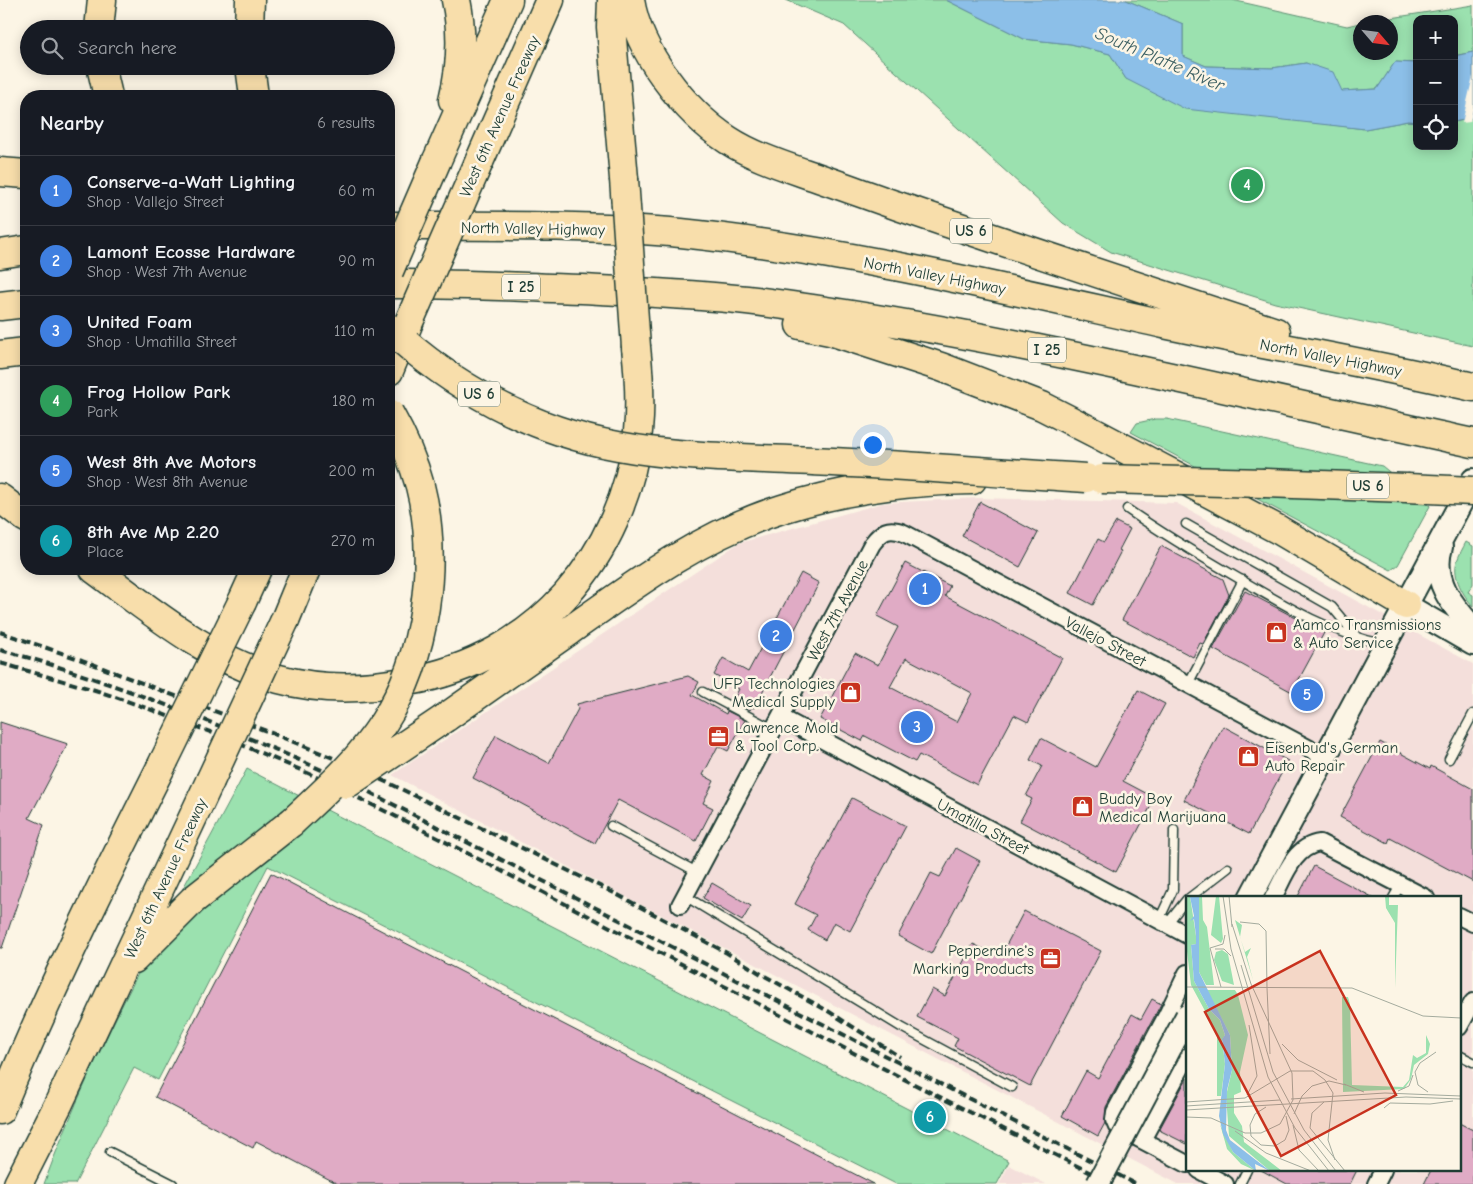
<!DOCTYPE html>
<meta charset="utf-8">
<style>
body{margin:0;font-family:"Comic Neue",sans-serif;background:#20242c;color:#f1f3f6}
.controls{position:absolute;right:15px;top:15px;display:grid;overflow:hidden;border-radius:10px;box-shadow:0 2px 12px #0003}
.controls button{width:45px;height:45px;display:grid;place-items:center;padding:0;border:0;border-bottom:1px solid #363941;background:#171b24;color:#f1f3f6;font:25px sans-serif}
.compass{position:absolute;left:1353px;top:15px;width:45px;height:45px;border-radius:50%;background:#171b24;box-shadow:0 2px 12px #0003;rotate:118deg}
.you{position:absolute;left:872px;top:444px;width:18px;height:18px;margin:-12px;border:4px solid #fff;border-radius:50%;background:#1a73e8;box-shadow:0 0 0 8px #1a73e833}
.badge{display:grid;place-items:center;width:32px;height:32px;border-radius:50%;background:#c8321e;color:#fff;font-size:16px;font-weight:700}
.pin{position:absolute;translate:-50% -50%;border:2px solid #fff;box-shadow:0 1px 5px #0006}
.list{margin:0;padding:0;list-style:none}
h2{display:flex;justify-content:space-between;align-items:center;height:65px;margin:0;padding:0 20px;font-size:21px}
h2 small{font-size:16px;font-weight:400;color:#9ea1a6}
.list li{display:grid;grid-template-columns:32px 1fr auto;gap:15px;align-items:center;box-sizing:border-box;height:70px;padding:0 20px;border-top:1px solid #363941}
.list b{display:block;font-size:19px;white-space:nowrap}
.list p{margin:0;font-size:16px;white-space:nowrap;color:#9ea1a6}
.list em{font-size:16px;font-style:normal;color:#9ea1a6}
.icon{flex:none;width:28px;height:28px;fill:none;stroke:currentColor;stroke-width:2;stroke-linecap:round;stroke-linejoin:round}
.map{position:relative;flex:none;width:1473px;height:1184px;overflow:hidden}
.search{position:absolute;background:#171b24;box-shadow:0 2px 12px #0003;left:20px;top:20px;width:375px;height:55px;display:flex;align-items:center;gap:12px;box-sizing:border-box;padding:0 18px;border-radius:28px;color:#9ea1a6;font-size:19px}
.panel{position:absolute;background:#171b24;box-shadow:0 2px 12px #0003;left:20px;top:90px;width:375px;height:485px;border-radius:20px}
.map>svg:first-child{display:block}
.built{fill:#f4dfdb;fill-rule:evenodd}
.green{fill:#9be1af;stroke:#5d8f72}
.water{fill:#8cbfe8;stroke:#608ba0}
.pier{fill:#fcf5e5}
.building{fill:#e0abc5;stroke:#1f3d34;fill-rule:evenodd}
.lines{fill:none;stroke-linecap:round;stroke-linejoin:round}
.lane-casing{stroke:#1f3d34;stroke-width:11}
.street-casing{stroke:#1f3d34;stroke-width:20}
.secondary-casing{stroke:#1f3d34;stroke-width:26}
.highway-casing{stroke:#1f3d34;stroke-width:31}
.lane{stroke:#fcf5e5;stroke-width:8}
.street{stroke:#fcf5e5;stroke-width:16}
.secondary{stroke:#fcf5e5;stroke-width:22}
.highway{stroke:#f8deab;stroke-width:28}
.rail{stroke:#1f3d34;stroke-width:4;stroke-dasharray:8 4;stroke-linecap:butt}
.secondary-bridge-casing{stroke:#1f3d34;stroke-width:26;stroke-linecap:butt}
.highway-bridge-casing{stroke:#1f3d34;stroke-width:31;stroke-linecap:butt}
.secondary-bridge{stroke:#fcf5e5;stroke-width:22}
.highway-bridge{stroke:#f8deab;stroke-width:28}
.labels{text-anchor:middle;stroke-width:5;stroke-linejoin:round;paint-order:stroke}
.shield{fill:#fcf5e5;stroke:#617469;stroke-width:1}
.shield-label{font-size:15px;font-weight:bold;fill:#1f3d34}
.street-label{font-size:16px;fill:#1f3d34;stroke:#fcf5e5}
.poi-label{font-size:16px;fill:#1f3d34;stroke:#fcf5e5;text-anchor:start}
.water-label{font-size:18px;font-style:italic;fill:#3a5e61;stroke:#fcf5e5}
.inset-road{fill:none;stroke:#a4ab9e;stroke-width:1}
.view{fill:#c8321e;fill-opacity:0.15;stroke:#c8321e;stroke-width:2.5}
.inset-edge{fill:none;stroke:#1f3d34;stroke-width:2.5}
</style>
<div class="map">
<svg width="1473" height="1184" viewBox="0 0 1473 1184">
<rect width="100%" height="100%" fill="#fcf5e5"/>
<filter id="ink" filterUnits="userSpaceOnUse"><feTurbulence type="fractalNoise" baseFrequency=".02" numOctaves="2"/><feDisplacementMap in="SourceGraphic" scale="10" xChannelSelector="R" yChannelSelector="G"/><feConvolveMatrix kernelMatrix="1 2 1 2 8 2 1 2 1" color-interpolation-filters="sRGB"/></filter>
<g filter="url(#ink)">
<path class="built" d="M978 498 1176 503 1473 664V1184H1178L392 775 739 543 883 503ZM1187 898H1459V1170H1187Z
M1009 1165 1046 1184H999Z"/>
<path class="green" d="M786 0H946L1024 39 1071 44 1110 54 1126 79 1301 121 1365 129 1408 121 1417 122V146H1454V122L1473 118V346L1275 303 1111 252 1063 223 844 25Z
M1126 0H1232L1347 26 1360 23V52H1390V22H1366L1473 5V52L1454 56V19H1417V63L1395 62 1377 89 1342 91 1306 63 1272 68 1206 66 1183 56V24Z
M1155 419H1167L1382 466 1430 506 1398 565 1391 570 1131 432 1137 423Z
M1466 542 1473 546V584L1468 592 1473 595V606C1463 595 1452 577 1457 561 1459 555 1463 548 1466 542Z
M247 769 1009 1161 997 1184H896L268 866 158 1080 134 1068 75 1184H44C97 1039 175 905 247 769Z"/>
<path class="water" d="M946 0H1126L1183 24V56L1206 66 1272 68 1306 63 1333 72 1342 91 1377 89 1395 62 1417 63V122L1408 121 1365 129 1185 109 1126 79 1110 54 1071 44 1024 39Z
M1473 52V118L1454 122V56Z"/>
<path class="pier" d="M1473 76V109L1470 122 1462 123Z"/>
<path class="building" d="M980 502 1038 533 1020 567 962 536Z
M1116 522 1130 529 1119 550 1121 551 1093 605 1070 593 1098 539 1104 542Z
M1161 546 1223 579 1229 595 1203 644 1200 643 1193 657 1122 620Z
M905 563 950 586 945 596 1062 658 1028 722 1014 715 977 785 919 755 915 762 865 736 862 741 820 719 855 653 878 665 898 627 877 616ZM906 658 972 693 957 722 890 687Z
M801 573 819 583 754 708 752 707 750 710 733 701 739 689 714 675 723 658 748 672Z
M1245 591 1324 633 1292 692 1213 649Z
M688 676 699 682 692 695 726 714 727 711 745 720 728 751 718 746 703 775 714 781 703 803 713 808 696 841 618 800 595 843 473 778 496 735 549 763 578 709 577 704Z
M1138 690 1165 704 1123 781 1155 798 1116 872 1020 821 1032 799 1026 796 1042 766 1030 760 1041 738 1096 767Z
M0 722 68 744 29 818 44 825 2 948H0Z
M1223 726 1288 761 1249 834 1184 800Z
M1380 742 1430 769 1431 766 1473 789V882L1390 838 1388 843 1340 817Z
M852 798 906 826 850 931 834 922 825 940 808 930 816 915 795 904Z
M956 848 980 861 931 954 898 936 931 873 940 877Z
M1314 866 1374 898H1297Z
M271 873 388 934 874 1184H338L256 1141 253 1148 155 1097Z
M712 883 751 906 742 921 703 898Z
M1024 911 1101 951 1030 1086 954 1046 958 1038 917 1017 932 989 945 996 973 944 1000 957Z
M1152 999 1161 1004 1106 1107 1105 1123 1098 1136 1062 1116 1086 1071 1098 1078 1132 1014 1141 1019Z
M1187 1078V1144L1159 1130Z
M1459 1123 1473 1130V1184H1424L1431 1170H1459Z
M1261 1170H1357L1350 1184H1287Z"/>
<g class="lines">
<defs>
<path id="lane" d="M1127 509C1163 534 1200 556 1238 578 1284 605 1330 633 1383 644
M1186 524 1332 607 1357 637
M1188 684 1243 580
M703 692 773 729
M1449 759 1473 714
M611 826 697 872
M685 896 901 1027 1012 1087
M1189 898 1228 868
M1393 898 1401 884
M1159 920 1173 890 1174 830
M1167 924 1187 899
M1459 1055 1473 1062
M110 1152 173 1184
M1240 1184 1247 1170"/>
<path id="street" d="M780 717 1187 935
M1273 898C1284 877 1294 846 1320 843L1426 898
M680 905 872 544C882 531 888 527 904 533L1325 757
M1459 916 1473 923
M1187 973 1167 1015 1115 1112 1114 1120 1117 1127 1187 1164
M1459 1027 1473 1002
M1142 1140 1187 1057
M1199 1170 1225 1184
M1376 1184 1383 1170"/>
<path id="secondary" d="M1441 547C1431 580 1452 605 1473 628
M1406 605 1473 644
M1250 898 1473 480"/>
<path id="highway" d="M612 0 611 27 624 179
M630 0C638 52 685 112 728 140 751 155 778 164 804 173 837 184 869 196 901 207 1026 250 1151 291 1276 332
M99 29 102 0
M249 29 250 0
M101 66 108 96
M250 66 254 96
M453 100C461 68 463 33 456 0
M437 160 508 0
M479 162 550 0
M0 172 26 174
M389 226C486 226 584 224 681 233 844 250 1005 289 1164 324 1267 346 1371 363 1473 387
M0 254 26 250
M389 284C453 283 518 287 582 289 637 292 692 294 747 300 992 331 1232 392 1473 443
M0 306 26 303
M800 325 830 331 941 367 1042 406 1093 432 1279 530 1406 605
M0 355 26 352
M389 371 409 322
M1265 483 1407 488
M0 498 26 518
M94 569C151 611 209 660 279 679 323 691 365 689 409 681 536 659 624 557 638 431 641 403 639 375 636 347
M242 602 257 569
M285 620 306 569
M445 718C486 689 528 660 569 631 636 583 703 534 782 509 844 489 908 481 972 480
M134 959 193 900 292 822
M0 1110C49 991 106 876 164 761
M18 1184 58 1105 210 781"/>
</defs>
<use href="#lane" class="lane-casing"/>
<use href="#street" class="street-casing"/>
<use href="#secondary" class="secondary-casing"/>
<use href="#highway" class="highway-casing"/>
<use href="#lane" class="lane"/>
<use href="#street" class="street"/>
<use href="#secondary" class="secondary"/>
<use href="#highway" class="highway"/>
<path class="rail" d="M0 632 82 660 269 732 333 758 395 786 616 894 727 953 763 975 828 1011 900 1057
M0 650C36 659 71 671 106 683 195 714 282 751 367 791L1136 1184
M0 663 95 690 141 706 221 736 310 774 405 821 900 1077 1113 1184"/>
<defs>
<path id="secondary-bridge" d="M1098 1184 1187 1016"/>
<path id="highway-bridge" d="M624 179 636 347
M389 271 437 160
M409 322 479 162
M389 328C452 387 533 431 618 446 687 459 763 458 833 462 917 466 1002 473 1086 478
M1102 479 1265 483
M1407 488 1473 491
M164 761 242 602
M210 781 285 620
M347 784 445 718
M292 822C325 791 359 761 384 722 426 657 439 561 420 486 413 460 402 436 389 413"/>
</defs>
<use href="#secondary-bridge" class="secondary-bridge-casing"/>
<use href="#highway-bridge" class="highway-bridge-casing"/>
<use href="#secondary-bridge" class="secondary-bridge"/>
<use href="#highway-bridge" class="highway-bridge"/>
</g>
</g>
<defs>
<symbol id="shop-square" viewBox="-11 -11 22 22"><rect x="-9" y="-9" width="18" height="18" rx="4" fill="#c8321e" stroke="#fcf5e5"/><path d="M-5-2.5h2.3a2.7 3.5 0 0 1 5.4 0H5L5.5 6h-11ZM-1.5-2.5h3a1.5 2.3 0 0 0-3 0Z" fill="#fff"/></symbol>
<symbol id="office-square" viewBox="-11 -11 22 22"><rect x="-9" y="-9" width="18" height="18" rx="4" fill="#c8321e" stroke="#fcf5e5"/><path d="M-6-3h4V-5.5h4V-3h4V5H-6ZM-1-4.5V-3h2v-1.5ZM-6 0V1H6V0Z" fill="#fff"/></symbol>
</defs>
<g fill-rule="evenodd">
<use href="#shop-square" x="1264" y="620" width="25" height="25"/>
<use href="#shop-square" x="838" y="680" width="25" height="25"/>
<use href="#office-square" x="706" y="724" width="25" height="25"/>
<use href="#shop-square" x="1236" y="744" width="25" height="25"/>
<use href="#shop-square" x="1070" y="794" width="25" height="25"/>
<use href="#office-square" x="1038" y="946" width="25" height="25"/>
</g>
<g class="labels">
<g class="shield">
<rect x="950" y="218.5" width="42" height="25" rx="4"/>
<rect x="502" y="274.5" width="38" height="25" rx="4"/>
<rect x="1028" y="337.5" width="38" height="25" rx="4"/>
<rect x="458" y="381.5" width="42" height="25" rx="4"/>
<rect x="1347" y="473.5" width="42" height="25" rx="4"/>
</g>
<g class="shield-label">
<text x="971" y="236">US 6</text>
<text x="521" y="292">I 25</text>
<text x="1047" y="355">I 25</text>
<text x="479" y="399">US 6</text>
<text x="1368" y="491">US 6</text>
</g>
<g class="street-label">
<text transform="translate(499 116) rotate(-66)" y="6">West 6th Avenue Freeway</text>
<text transform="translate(533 228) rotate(1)" y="6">North Valley Highway</text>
<text transform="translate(935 275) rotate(11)" y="6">North Valley Highway</text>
<text transform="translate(1331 357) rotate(11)" y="6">North Valley Highway</text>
<text transform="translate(837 610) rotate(-62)" y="6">West 7th Avenue</text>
<text transform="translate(1106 641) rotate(28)" y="6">Vallejo Street</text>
<text transform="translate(983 826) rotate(28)" y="6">Umatilla Street</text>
<text transform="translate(165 878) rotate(-65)" y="6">West 6th Avenue Freeway</text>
</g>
<g class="poi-label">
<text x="1293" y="630">Aamco Transmissions<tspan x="1293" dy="18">&amp; Auto Service</tspan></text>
<text x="835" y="689" text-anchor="end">UFP Technologies<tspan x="835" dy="18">Medical Supply</tspan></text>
<text x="735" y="733">Lawrence Mold<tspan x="735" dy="18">&amp; Tool Corp.</tspan></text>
<text x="1265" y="753">Eisenbud's German<tspan x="1265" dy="18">Auto Repair</tspan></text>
<text x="1099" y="804">Buddy Boy<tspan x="1099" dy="18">Medical Marijuana</tspan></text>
<text x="1034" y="956" text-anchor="end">Pepperdine's<tspan x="1034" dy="18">Marking Products</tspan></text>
</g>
<g class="water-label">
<text transform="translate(1160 59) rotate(23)" y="6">South Platte River</text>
</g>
</g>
<g transform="translate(1186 896)">
<rect width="275" height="275" fill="#fcf5e5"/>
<path d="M4 0 10 40V48L5 49 8 85 23 113 34 124 39 139 36 144 39 168 35 200H31V137L5 89 0 47V2ZM13 0H16L17 24 21 31 28 89H20L13 76ZM30 0H33L37 43 35 47 25 39ZM199 0H203V9H212L209 92V27L200 12ZM49 24 56 29 54 41 59 56 65 52 61 61 67 84ZM36 54 42 58 48 89 36 85 28 64 30 56ZM21 94H49L52 99 62 139 54 176 55 196 48 199V217L56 230 58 246 96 275H84L43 240 40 200 46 174 44 139ZM156 101H162L164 108 166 189 217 191 223 184 227 159 231 162 240 157V139L244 148 242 158 228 169 225 183 218 193 157 196ZM34 228 47 256 70 275 55 268 41 253Z" fill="#9be1af"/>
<path d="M13 0V76L44 139 46 174 41 194 40 234 44 244 84 275 69 268 70 275 47 256 37 238 33 220 39 168 36 143 39 139 34 124 23 113 8 85 5 49 10 48V40L8 23 4 25 8 20 4 1Z" fill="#8cbfe8"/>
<path class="inset-road" d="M37 0 45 53 82 181 109 232 143 275M43 0 46 31M54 26 73 28 80 35 81 92M24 52 35 91M24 52 37 48 39 39M29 53H38L45 60M55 69 87 176 118 234 150 275M0 91 166 92 237 120 275 122M81 92 84 158M96 148 112 164 151 184M158 188 178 196M212 195 223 190 227 179M242 196 232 189 229 176 234 167 250 156M61 199 71 180 63 129M105 203 199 197 275 200M0 206 59 202 104 175H127L139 184 147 197 142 244 149 264M138 206 126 217 124 232 159 275M0 210 94 204M80 211 69 218 64 229 65 240 75 249 89 250 99 244 103 234 100 220M198 212 204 207 244 208 267 205M0 214 220 201 275 203M108 218 116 200 126 190 143 185 160 189M0 221 25 222 59 237H75L94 228 107 204 106 177 65 88 46 28M107 229 113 254 133 275M49 235 80 257 125 275"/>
<path class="view" d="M134 55 210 199 95 260 19 116Z"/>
<rect width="275" height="275" class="inset-edge"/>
</g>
</svg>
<div class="controls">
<button>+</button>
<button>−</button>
<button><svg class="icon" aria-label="locate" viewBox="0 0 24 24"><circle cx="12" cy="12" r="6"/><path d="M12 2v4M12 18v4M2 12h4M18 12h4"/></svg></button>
</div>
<svg class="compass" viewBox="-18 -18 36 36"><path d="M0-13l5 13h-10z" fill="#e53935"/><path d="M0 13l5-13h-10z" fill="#9ea1a6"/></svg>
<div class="you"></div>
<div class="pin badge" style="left:925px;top:589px;background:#3f7fe0">1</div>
<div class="pin badge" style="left:776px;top:636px;background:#3f7fe0">2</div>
<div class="pin badge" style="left:917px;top:727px;background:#3f7fe0">3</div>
<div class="pin badge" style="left:1247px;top:185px;background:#2e9e5b">4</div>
<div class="pin badge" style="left:1307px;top:695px;background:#3f7fe0">5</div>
<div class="pin badge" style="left:930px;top:1117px;background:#0f9aa8">6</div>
<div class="search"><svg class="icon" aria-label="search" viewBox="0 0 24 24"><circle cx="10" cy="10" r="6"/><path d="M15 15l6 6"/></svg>Search here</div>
<section class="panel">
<h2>Nearby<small>6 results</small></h2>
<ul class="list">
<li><span class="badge" style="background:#3f7fe0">1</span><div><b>Conserve-a-Watt Lighting</b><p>Shop · Vallejo Street</p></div><em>60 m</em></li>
<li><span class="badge" style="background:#3f7fe0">2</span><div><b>Lamont Ecosse Hardware</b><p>Shop · West 7th Avenue</p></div><em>90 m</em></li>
<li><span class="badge" style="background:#3f7fe0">3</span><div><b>United Foam</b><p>Shop · Umatilla Street</p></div><em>110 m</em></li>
<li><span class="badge" style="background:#2e9e5b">4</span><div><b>Frog Hollow Park</b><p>Park</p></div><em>180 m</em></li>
<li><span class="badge" style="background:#3f7fe0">5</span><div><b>West 8th Ave Motors</b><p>Shop · West 8th Avenue</p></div><em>200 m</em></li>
<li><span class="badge" style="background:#0f9aa8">6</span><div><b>8th Ave Mp 2.20</b><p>Place</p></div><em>270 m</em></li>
</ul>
</section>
</div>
